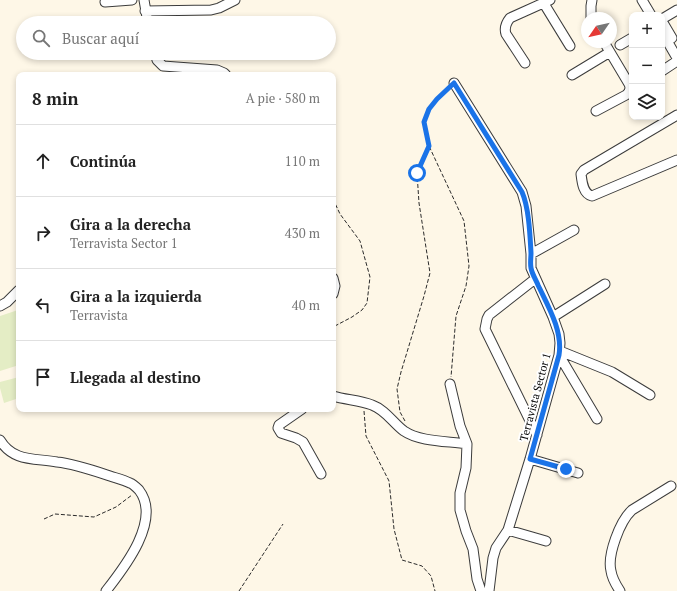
<!DOCTYPE html>
<html lang="es">
<meta charset="utf-8">
<style>
body{margin:0;font-family:"PT Serif",serif;background:#f2f2f2;color:#222}
.controls{position:absolute;right:12px;top:12px;display:grid;overflow:hidden;border-radius:8px;box-shadow:0 2px 6px #0003}
.controls button{width:36px;height:36px;display:grid;place-items:center;padding:0;border:0;border-bottom:1px solid #e0e0e0;background:#fff;color:#222;font:20px sans-serif}
.compass{position:absolute;left:581px;top:12px;width:36px;height:36px;border-radius:50%;background:#fff;box-shadow:0 2px 6px #0003;rotate:236deg}
.stop{position:absolute;width:12px;height:12px;margin:-9px;border:3px solid #1a73e8;border-radius:50%;background:#fff}
.stop.end{background:#1a73e8;border-color:#fff;box-shadow:0 1px 4px #0008}
.list{margin:0;padding:0;list-style:none}
h2{display:flex;justify-content:space-between;align-items:center;height:52px;margin:0;padding:0 16px;font-size:17px}
h2 small{font-size:13px;font-weight:400;color:#767676}
.list li{display:grid;grid-template-columns:26px 1fr auto;gap:12px;align-items:center;box-sizing:border-box;height:72px;padding:0 16px;border-top:1px solid #e0e0e0}
.list b{display:block;font-size:15px;white-space:nowrap}
.list p{margin:0;font-size:13px;white-space:nowrap;color:#767676}
.list em{font-size:13px;font-style:normal;color:#767676}
.icon{flex:none;width:22px;height:22px;fill:none;stroke:currentColor;stroke-width:2;stroke-linecap:round;stroke-linejoin:round}
.map{position:relative;flex:none;width:677px;height:591px;overflow:hidden}
.search{position:absolute;background:#fff;box-shadow:0 2px 6px #0003;left:16px;top:16px;width:320px;height:44px;display:flex;align-items:center;gap:10px;box-sizing:border-box;padding:0 14px;border-radius:22px;color:#767676;font-size:15px}
.panel{position:absolute;background:#fff;box-shadow:0 2px 6px #0003;left:16px;top:72px;width:320px;height:340px;border-radius:8px}
.map>svg:first-child{display:block}
.pitch{fill:#e4edc5}
.lines{fill:none;stroke-linecap:round;stroke-linejoin:round}
.minor-casing{stroke:#3c3c3c;stroke-width:11}
.path{stroke:#2b2b2b;stroke-width:1;stroke-dasharray:4 2;stroke-linecap:butt}
.minor{stroke:#fff;stroke-width:9}
.route{stroke:#1a73e8;stroke-width:5}
.labels{text-anchor:middle;stroke-width:4;stroke-linejoin:round;paint-order:stroke}
.street-label{font-size:11px;fill:#090909;stroke:#fff}
</style>
<div class="map">
<svg width="677" height="591" viewBox="0 0 677 591">
<rect width="100%" height="100%" fill="#fef7e7"/>
<path class="pitch" d="M18 310 19 314V365L0 371V316Z
M19 377V398L4 403 0 388V382Z"/>
<g class="lines">
<defs>
<path id="minor" d="M144 0 148 23
M642 0 651 15
M105 2 132 0
M543 2 570 46
M145 11 211 10 219 8 235 0
M591 18V6L592 0
M662 19 677 10
M662 21 672 38
M662 32 677 58
M620 45 632 38
M155 53 157 60 163 66 217 70 224 73 226 75
M525 63 506 34C504 28 506 23 510 18L550 0
M662 71 677 61
M572 75 610 52
M454 83 522 192 526 206 531 254V268L553 317 559 334 560 343 559 355 530 459 508 530 496 548 493 558 489 591
M596 111 626 95C630 92 631 88 629 84L604 42
M677 115 584 170 581 174C582 182 583 194 592 196L677 160
M531 254 574 230
M333 278 335 286 333 294
M535 279 489 315 487 319 485 329 537 435
M0 306 7 302 19 290
M553 317 605 284
M560 351 612 372 650 395
M559 355 597 419
M450 384 460 426 467 444 466 468 460 493V510L466 531 473 549 477 579 481 591
M333 396C346 400 360 400 372 405 386 410 393 423 404 431 420 442 448 441 467 444
M302 409 279 425 278 428 281 433 296 438 303 442 321 474
M0 440C13 462 35 458 57 462 75 464 92 470 110 476 116 478 124 480 130 483 133 484 137 488 139 490 162 520 124 568 106 591
M530 459 578 473
M508 530 546 541
M620 591C616 585 612 578 611 571 607 555 620 521 632 510L671 486"/>
</defs>
<use href="#minor" class="minor-casing"/>
<path class="path" d="M447 89 429 109 424 122 429 146 464 221 469 266 466 286 456 316 451 377
M333 199 340 214 360 241 370 277 367 303 362 310 352 317 333 327
M364 411 366 436 389 481 394 529 402 560 422 566 431 576 435 591
M405 421 400 412 397 389 401 372 424 296 430 273 419 203 417 173 429 146
M44 519 55 514 94 517 116 507 132 495
M239 591 283 524"/>
<use href="#minor" class="minor"/>
</g>
<g class="lines">
<path class="route" d="M417 173 429 146 424 122 429 109 437 99 454 83 522 192C529 208 530 235 531 253 531 258 530 263 531 268 532 274 536 280 538 285 548 306 563 331 559 355L530 459 566 469"/>
</g>
<g class="labels">
<g class="street-label">
<text transform="translate(535 397) rotate(-75)" y="4">Terravista Sector 1</text>
</g>
</g>
</svg>
<div class="controls">
<button>+</button>
<button>−</button>
<button><svg class="icon" aria-label="layers" viewBox="0 0 24 24"><path d="M12 4l9 5-9 5-9-5zM3 14l9 5 9-5"/></svg></button>
</div>
<svg class="compass" viewBox="-18 -18 36 36"><path d="M0-13l5 13h-10z" fill="#e53935"/><path d="M0 13l5-13h-10z" fill="#767676"/></svg>
<div class="stop" style="left:417px;top:173px"></div>
<div class="stop end" style="left:566px;top:469px"></div>
<div class="search"><svg class="icon" aria-label="search" viewBox="0 0 24 24"><circle cx="10" cy="10" r="6"/><path d="M15 15l6 6"/></svg>Buscar aquí</div>
<section class="panel">
<h2>8 min<small>A pie · 580 m</small></h2>
<ul class="list">
<li><svg class="icon" aria-label="ahead" viewBox="0 0 24 24"><path d="M12 20V5M6 11l6-6 6 6"/></svg><div><b>Continúa</b></div><em>110 m</em></li>
<li><svg class="icon" aria-label="right" viewBox="0 0 24 24"><path d="M7 20v-9h11M14 6l5 5-5 5"/></svg><div><b>Gira a la derecha</b><p>Terravista Sector 1</p></div><em>430 m</em></li>
<li><svg class="icon" aria-label="left" viewBox="0 0 24 24"><path d="M17 20v-9H6M10 6l-5 5 5 5"/></svg><div><b>Gira a la izquierda</b><p>Terravista</p></div><em>40 m</em></li>
<li><svg class="icon" aria-label="arrive" viewBox="0 0 24 24"><path d="M6 21V4h12l-3 4 3 4H6"/></svg><div><b>Llegada al destino</b></div></li>
</ul>
</section>
</div>
